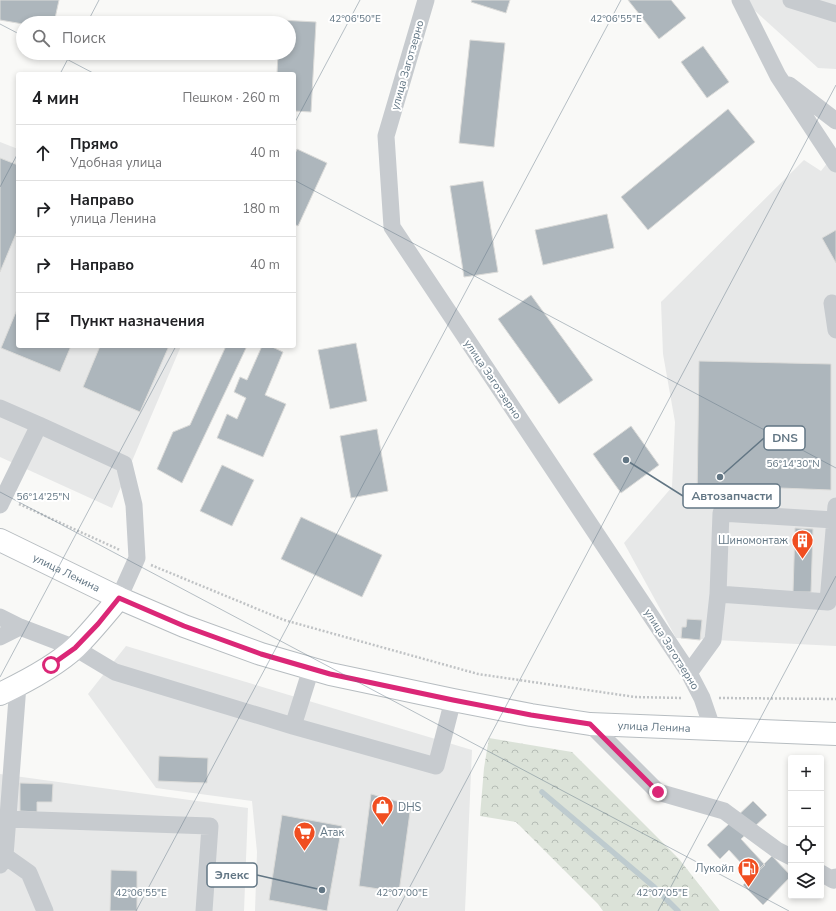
<!DOCTYPE html>
<html lang="ru">
<meta charset="utf-8">
<style>
body{margin:0;font-family:"Nunito Sans",sans-serif;background:#f2f2f2;color:#202124}
.controls{position:absolute;right:12px;bottom:12px;display:grid;overflow:hidden;border-radius:4px;box-shadow:0 2px 6px #0003}
.controls button{width:36px;height:36px;display:grid;place-items:center;padding:0;border:0;border-bottom:1px solid #e0e0e0;background:#fff;color:#202124;font:20px sans-serif}
.stop{position:absolute;width:12px;height:12px;margin:-9px;border:3px solid #db2777;border-radius:50%;background:#fff}
.stop.end{background:#db2777;border-color:#fff;box-shadow:0 1px 4px #0008}
.list{margin:0;padding:0;list-style:none}
h2{display:flex;justify-content:space-between;align-items:center;height:52px;margin:0;padding:0 16px;font-size:17px}
h2 small{font-size:13px;font-weight:400;color:#757577}
.list li{display:grid;grid-template-columns:26px 1fr auto;gap:12px;align-items:center;box-sizing:border-box;height:56px;padding:0 16px;border-top:1px solid #e0e0e0}
.list b{display:block;font-size:15px;white-space:nowrap}
.list p{margin:0;font-size:13px;white-space:nowrap;color:#757577}
.list em{font-size:13px;font-style:normal;color:#757577}
.icon{flex:none;width:22px;height:22px;fill:none;stroke:currentColor;stroke-width:2;stroke-linecap:round;stroke-linejoin:round}
.map{position:relative;flex:none;width:836px;height:911px;overflow:hidden}
.search{position:absolute;background:#fff;box-shadow:0 2px 6px #0003;left:16px;top:16px;width:280px;height:44px;display:flex;align-items:center;gap:10px;box-sizing:border-box;padding:0 14px;border-radius:22px;color:#757577;font-size:15px}
.panel{position:absolute;background:#fff;box-shadow:0 2px 6px #0003;left:16px;top:72px;width:280px;height:276px;border-radius:4px}
.map>svg:first-child{display:block}
.built{fill:#e7e8e8}
.forest{fill:url(#forest-crowns)}
.lines{fill:none;stroke-linecap:round;stroke-linejoin:round}
.stream{stroke:#becbcf;stroke-width:5.5}
.building{fill:#adb6bc;stroke:#dbdbd9}
.major-casing{stroke:#b7bdc1;stroke-width:24}
.path{stroke:#c0c3c5;stroke-width:2.5;stroke-dasharray:2 2;stroke-linecap:butt}
.minor{stroke:#c7cbcf;stroke-width:17}
.major{stroke:#fff;stroke-width:22}
.route{stroke:#db2777;stroke-width:5}
.ticks{fill:none;stroke:#627684;stroke-width:1;stroke-opacity:0.45}
.labels{text-anchor:middle;stroke-width:4;stroke-linejoin:round;paint-order:stroke}
.street-label{font-size:11px;fill:#627684;stroke:#fff}
.poi-label{font-size:11px;fill:#627684;stroke:#fff;text-anchor:end}
.ticks-label{font-size:10px;text-anchor:middle;fill:#627684;stroke:#fff;stroke-width:4;stroke-linejoin:round;paint-order:stroke}
.leader{fill:none;stroke:#627684;stroke-width:1.5}
.callout-dot{fill:#627684;stroke:#fff;stroke-width:1.5}
.callout{fill:#fff;stroke:#627684;stroke-width:1.5}
.callout-label{font-size:12px;text-anchor:middle;font-weight:bold;fill:#627684}
</style>
<div class="map">
<svg width="836" height="911" viewBox="0 0 836 911">
<defs>
<pattern id="forest-crowns" width="20" height="18" patternUnits="userSpaceOnUse"><rect width="20" height="18" fill="#dbe2d8"/><path d="M2 6a3 3 0 1 1 6 0M12 15a3 3 0 1 1 6 0" fill="none" stroke="#b5bcb5"/></pattern>
</defs>
<rect width="100%" height="100%" fill="#f9f9f7"/>
<path class="built" d="M743 0H836V69L818 68Z
M0 142 18 149V346H181L112 508 0 457Z
M836 152V646L676 638 624 543 672 487 675 422 663 354 661 302 804 160 821 171Z
M126 646 472 750 465 911H255L257 852 252 801 156 788 88 694Z
M0 774 248 808 244 911H0Z"/>
<path class="forest" d="M489 738 572 752 679 859 720 911H603L598 904 516 822 480 816 484 768Z"/>
<g class="lines">
<path class="stream" d="M542 792 653 886 678 911"/>
</g>
<path class="building" d="M0 0H59L54 23H23V24L0 20Z
M472 0H510L506 13 471 2Z
M628 0H671L686 18 659 39Z
M280 20 316 22 311 112 294 111V74H277L278 53H289V23H280Z
M470 40 505 43 494 147 459 143Z
M703 46 729 82 707 98 681 62Z
M728 109 755 142 648 230 621 197Z
M297 149 327 163 298 226 294 224V156Z
M0 158 18 165V229L0 272Z
M483 181 498 272 464 277 450 186Z
M607 214 614 248 543 265 535 230Z
M836 230V263L822 238Z
M531 295 593 380 559 404 498 319Z
M18 307V346H71L60 372 1 348Z
M356 343 367 401 330 409 318 350Z
M100 346H169L140 412 83 387Z
M226 346H247L182 483 157 469 173 432 190 425Z
M262 346H270L283 352 265 395 286 404 263 457 217 438 227 414 237 419 246 398 234 392 240 377 247 380Z
M699 361 831 364V490L729 486 728 499 697 503Z
M631 426 659 465 621 493 593 454Z
M377 429 388 491 351 498 340 436Z
M222 465 254 480 232 526 200 511Z
M301 517 382 555 362 597 281 559Z
M795 528 813 529 811 592H793Z
M687 619 702 620 700 640 681 638 682 627H686Z
M159 756 208 758 207 783 158 781Z
M20 783 53 784 52 802H37V812L20 811Z
M371 794 411 805 399 892 359 886Z
M753 801 767 815 741 839 765 865 753 876 729 850 720 859 707 845Z
M282 815 342 826 327 911 269 900Z
M772 856 791 876 763 905 743 885Z
M111 870 137 871V911H110Z"/>
<g class="lines">
<defs>
<g id="major">
<path id="s1" d="M0 540 119 598 184 626 261 654 330 674 453 700 531 715 590 724 836 734"/>
<path d="M0 694C25 682 56 666 76 647 91 632 105 615 119 598"/>
</g>
</defs>
<use href="#major" class="major-casing"/>
<path class="path" d="M19 504 120 550
M151 565 284 620 478 674 635 697 682 698
M719 698 836 699"/>
<path class="minor" d="M426 0 386 136 392 227 689 673 702 698 713 730
M740 0 778 76 836 164
M791 0 836 14
M789 85 836 121
M832 303 836 330
M0 408 39 425
M0 505 39 425 124 464 134 505 137 558 119 598
M718 594 721 513 834 520
M0 617 20 627
M0 637 20 627 75 648 115 672 293 726 436 766 453 700
M689 673 713 640 718 594 828 602 836 506
M590 724 658 792 724 811 777 850 791 857
M293 726 311 669
M8 819 210 826 204 911
M5 856 29 873 45 911
M0 865 5 856 18 685
M821 873 833 880 836 877"/>
<use href="#major" class="major"/>
</g>
<g class="lines">
<path class="route" d="M51 665 75 648 98 624 119 598 184 626 261 654 330 674 453 700 531 715 590 724 658 792"/>
</g>
<path class="ticks" d="M87 23 99 0M0 24 23 36M55 53 95 74M60 74 71 53M294 124 360 0M294 180 836 468M0 187 18 153M0 492 789 911M0 677 176 346M136 911 621 0M397 911 836 85M658 911 836 576"/>
<defs>
<symbol id="building-pin" viewBox="-11 -11 22 30"><path d="M0 17L-7.5 6A9.5 9.5 0 1 1 7.5 6Z" fill="#f04e21" stroke="#fff"/><path d="M-4-6H4V6H1V3H-1V6H-4ZM-2.5-4.3h1.7v1.8h-1.7ZM.8-4.3h1.7v1.8H.8ZM-2.5-1h1.7V.8h-1.7ZM.8-1h1.7V.8H.8Z" fill="#fff"/></symbol>
<symbol id="shop-pin" viewBox="-11 -11 22 30"><path d="M0 17L-7.5 6A9.5 9.5 0 1 1 7.5 6Z" fill="#f04e21" stroke="#fff"/><path d="M-5-2.5h2.3a2.7 3.5 0 0 1 5.4 0H5L5.5 6h-11ZM-1.5-2.5h3a1.5 2.3 0 0 0-3 0Z" fill="#fff"/></symbol>
<symbol id="supermarket-pin" viewBox="-11 -11 22 30"><path d="M0 17L-7.5 6A9.5 9.5 0 1 1 7.5 6Z" fill="#f04e21" stroke="#fff"/><path d="M-6-5.5h2.5l.6 2H6L4.5 2H-2.5L-4.4-4H-6ZM-1.5 3.2a1.3 1.3 0 1 0 .1 0ZM3 3.2a1.3 1.3 0 1 0 .1 0Z" fill="#fff"/></symbol>
<symbol id="fuel-pin" viewBox="-11 -11 22 30"><path d="M0 17L-7.5 6A9.5 9.5 0 1 1 7.5 6Z" fill="#f04e21" stroke="#fff"/><path d="M-5.5-6h7V0h2V4h1.3V-2.5L3-4.5l.8-.8L6-3V5H2.5V1h-1V6h-7ZM-4.2-4.7v3.2H.2V-4.7Z" fill="#fff"/></symbol>
</defs>
<g fill-rule="evenodd">
<use href="#building-pin" x="790" y="528" width="25" height="34"/>
<use href="#shop-pin" x="370" y="794" width="25" height="34"/>
<use href="#supermarket-pin" x="292" y="820" width="25" height="34"/>
<use href="#fuel-pin" x="736" y="856" width="25" height="34"/>
</g>
<g class="labels">
<g class="street-label">
<text transform="translate(407 65) rotate(-74)" y="4">улица Заготзерно</text>
<text transform="translate(493 379) rotate(56)" y="4">улица Заготзерно</text>
<text dy="4" stroke="none"><textPath href="#s1" startOffset="74">улица Ленина</textPath></text>
<text transform="translate(672 649) rotate(58)" y="4">улица Заготзерно</text>
<text dy="4" stroke="none"><textPath href="#s1" startOffset="686">улица Ленина</textPath></text>
</g>
<g class="poi-label">
<text x="788" y="544">Шиномонтаж</text>
<text x="398" y="811" text-anchor="start">DHS</text>
<text x="320" y="836" text-anchor="start">Атак</text>
<text x="734" y="872">Лукойл</text>
</g>
</g>
<g class="ticks-label">
<text x="355" y="22">42°06'50"E</text>
<text x="616" y="22">42°06'55"E</text>
<text x="793" y="467">56°14'30"N</text>
<text x="43" y="500">56°14'25"N</text>
<text x="141" y="896">42°06'55"E</text>
<text x="402" y="896">42°07'00"E</text>
<text x="662" y="896">42°07'05"E</text>
</g>
<path class="leader" d="M720 477L764 438M626 460L683 496M322 890L257 875"/>
<g class="callout-dot">
<circle cx="720" cy="477" r="4"/>
<circle cx="626" cy="460" r="4"/>
<circle cx="322" cy="890" r="4"/>
</g>
<g class="callout">
<rect x="764" y="426" width="41" height="24" rx="4"/>
<rect x="683" y="484" width="97" height="24" rx="4"/>
<rect x="207" y="863" width="50" height="24" rx="4"/>
</g>
<g class="callout-label">
<text x="785" y="442">DNS</text>
<text x="732" y="500">Автозапчасти</text>
<text x="232" y="879">Элекс</text>
</g>
</svg>
<div class="controls">
<button>+</button>
<button>−</button>
<button><svg class="icon" aria-label="locate" viewBox="0 0 24 24"><circle cx="12" cy="12" r="6"/><path d="M12 2v4M12 18v4M2 12h4M18 12h4"/></svg></button>
<button><svg class="icon" aria-label="layers" viewBox="0 0 24 24"><path d="M12 4l9 5-9 5-9-5zM3 14l9 5 9-5"/></svg></button>
</div>
<div class="stop" style="left:51px;top:665px"></div>
<div class="stop end" style="left:658px;top:792px"></div>
<div class="search"><svg class="icon" aria-label="search" viewBox="0 0 24 24"><circle cx="10" cy="10" r="6"/><path d="M15 15l6 6"/></svg>Поиск</div>
<section class="panel">
<h2>4 мин<small>Пешком · 260 m</small></h2>
<ul class="list">
<li><svg class="icon" aria-label="ahead" viewBox="0 0 24 24"><path d="M12 20V5M6 11l6-6 6 6"/></svg><div><b>Прямо</b><p>Удобная улица</p></div><em>40 m</em></li>
<li><svg class="icon" aria-label="right" viewBox="0 0 24 24"><path d="M7 20v-9h11M14 6l5 5-5 5"/></svg><div><b>Направо</b><p>улица Ленина</p></div><em>180 m</em></li>
<li><svg class="icon" aria-label="right" viewBox="0 0 24 24"><path d="M7 20v-9h11M14 6l5 5-5 5"/></svg><div><b>Направо</b></div><em>40 m</em></li>
<li><svg class="icon" aria-label="arrive" viewBox="0 0 24 24"><path d="M6 21V4h12l-3 4 3 4H6"/></svg><div><b>Пункт назначения</b></div></li>
</ul>
</section>
</div>
